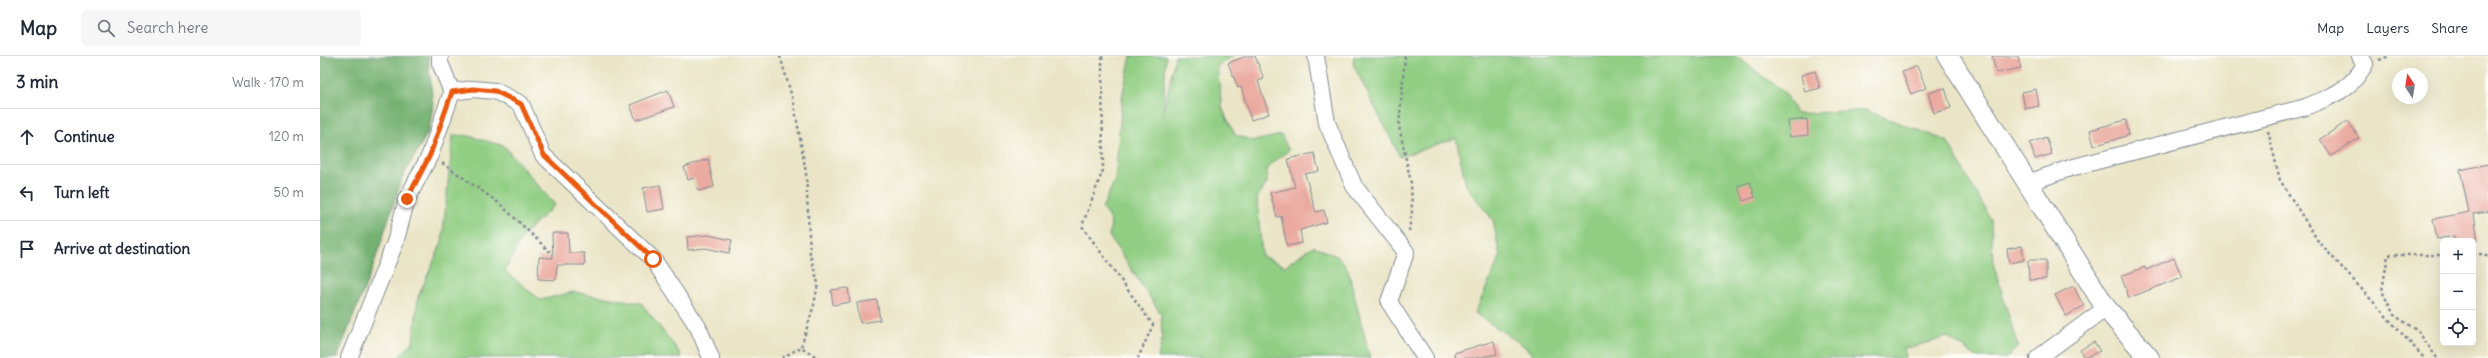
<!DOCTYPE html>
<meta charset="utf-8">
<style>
body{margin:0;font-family:Delius,sans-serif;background:#f6f6f7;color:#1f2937}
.controls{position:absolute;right:12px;bottom:12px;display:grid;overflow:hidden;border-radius:6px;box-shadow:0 4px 16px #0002}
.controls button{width:36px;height:36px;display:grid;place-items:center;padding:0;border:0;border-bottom:1px solid #e0e1e3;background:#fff;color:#1f2937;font:20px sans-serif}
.compass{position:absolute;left:2072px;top:12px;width:36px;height:36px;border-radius:50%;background:#fff;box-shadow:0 4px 16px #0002;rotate:348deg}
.stop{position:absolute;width:12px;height:12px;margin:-9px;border:3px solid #ea580c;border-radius:50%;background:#fff}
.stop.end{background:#ea580c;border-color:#fff;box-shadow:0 1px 4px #0008}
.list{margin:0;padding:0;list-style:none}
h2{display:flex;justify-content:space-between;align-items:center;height:52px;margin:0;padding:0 16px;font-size:17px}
h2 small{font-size:13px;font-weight:400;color:#747a83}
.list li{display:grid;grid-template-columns:26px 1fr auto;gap:12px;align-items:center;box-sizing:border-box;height:56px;padding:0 16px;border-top:1px solid #e0e1e3}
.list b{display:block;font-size:15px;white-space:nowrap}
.list em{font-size:13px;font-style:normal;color:#747a83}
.icon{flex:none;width:22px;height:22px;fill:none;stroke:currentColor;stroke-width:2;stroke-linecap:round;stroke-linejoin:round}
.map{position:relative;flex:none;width:2168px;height:302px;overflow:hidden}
header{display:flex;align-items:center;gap:24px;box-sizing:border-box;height:56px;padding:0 20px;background:#fff;border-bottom:1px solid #e0e1e3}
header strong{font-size:19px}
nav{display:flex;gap:22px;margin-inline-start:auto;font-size:14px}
.search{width:280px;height:36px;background:#f6f6f7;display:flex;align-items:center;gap:10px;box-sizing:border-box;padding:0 14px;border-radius:6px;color:#747a83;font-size:15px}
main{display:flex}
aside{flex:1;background:#fff}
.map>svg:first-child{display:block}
.green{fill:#91ce83;stroke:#567e70}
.forest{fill:#74b171;stroke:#487068}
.building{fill:#ebaaa0}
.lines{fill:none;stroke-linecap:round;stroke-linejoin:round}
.minor-casing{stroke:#828a92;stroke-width:18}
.tertiary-casing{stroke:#828a92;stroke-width:22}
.path{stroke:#828a92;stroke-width:2.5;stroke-dasharray:3 3;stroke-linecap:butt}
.minor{stroke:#fff;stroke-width:16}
.tertiary{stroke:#fff;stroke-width:20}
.route{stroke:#ea580c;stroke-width:5}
</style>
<header>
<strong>Map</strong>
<div class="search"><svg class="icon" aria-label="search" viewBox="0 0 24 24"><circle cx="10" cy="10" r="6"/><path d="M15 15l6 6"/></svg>Search here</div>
<nav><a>Map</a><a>Layers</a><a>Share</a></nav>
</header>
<main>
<aside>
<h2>3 min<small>Walk · 170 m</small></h2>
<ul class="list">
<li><svg class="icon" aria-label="ahead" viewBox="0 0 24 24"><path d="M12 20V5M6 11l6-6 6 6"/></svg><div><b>Continue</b></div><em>120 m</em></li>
<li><svg class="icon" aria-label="left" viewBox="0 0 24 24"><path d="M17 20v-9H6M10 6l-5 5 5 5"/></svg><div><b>Turn left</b></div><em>50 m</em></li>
<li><svg class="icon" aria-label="arrive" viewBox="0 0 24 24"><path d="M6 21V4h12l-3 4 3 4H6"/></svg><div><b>Arrive at destination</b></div></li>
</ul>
</aside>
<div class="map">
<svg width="2168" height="302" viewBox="0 0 2168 302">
<rect width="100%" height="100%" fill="#fdfcf7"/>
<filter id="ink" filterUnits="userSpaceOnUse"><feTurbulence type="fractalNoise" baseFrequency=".025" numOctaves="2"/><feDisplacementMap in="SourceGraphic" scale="8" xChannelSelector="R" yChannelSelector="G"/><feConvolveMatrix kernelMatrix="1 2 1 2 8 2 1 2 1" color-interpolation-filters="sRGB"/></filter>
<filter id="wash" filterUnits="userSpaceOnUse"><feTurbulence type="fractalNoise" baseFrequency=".012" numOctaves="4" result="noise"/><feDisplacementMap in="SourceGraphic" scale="16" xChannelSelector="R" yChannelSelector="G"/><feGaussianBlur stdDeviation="0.9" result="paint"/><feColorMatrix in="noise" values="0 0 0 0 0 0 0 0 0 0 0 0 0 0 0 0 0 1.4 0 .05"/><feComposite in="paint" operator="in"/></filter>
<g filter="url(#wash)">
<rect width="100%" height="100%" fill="#eae5c6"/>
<path class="green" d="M811 0H846L843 60 855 0H913L897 10 902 52 915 79 934 85 961 79 969 94 947 112V127L937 142 942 200 965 210 993 190 1019 201 1028 214 1050 302H838L842 281 841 258 789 180 791 165 782 152 795 124 802 41Z
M1034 0H1416L1466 38 1476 58 1545 54 1627 85 1671 163 1673 207 1698 291 1687 302H1658L1628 281 1584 293 1585 302H1214L1208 293 1155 257 1180 201 1173 164 1146 130 1136 82 1080 101 1033 8Z
M133 79 149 80 184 90 235 149 203 179 185 215 220 244 254 236 321 247 360 297 361 302H78L93 286 98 241 122 186Z"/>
<path class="forest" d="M0 0H108L113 49 109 75 82 122 53 211 17 302H0Z"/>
<g id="blocks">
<path class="building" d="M926 0H935L944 23 938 25 949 58 931 64 921 31 918 32 908 7Z
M1672 0H1698L1701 12 1676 17Z
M1597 10 1606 32 1591 38 1582 16Z
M1495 15 1500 32 1485 36 1481 19Z
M1625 32 1631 52 1614 57 1608 37Z
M1716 33 1719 50 1705 53 1702 36Z
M348 34 354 51 316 64 310 49Z
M1487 63 1488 79 1470 81 1468 65Z
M1806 64 1809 79 1774 90 1770 74Z
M2028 65 2039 82 2011 100 2000 83Z
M1726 81 1732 98 1715 103 1710 87Z
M994 97 999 115 985 118 996 156 1004 154 1007 166 980 174 982 187 967 190 961 160 957 161 950 137 975 131 968 103Z
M388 103 394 131 378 135 374 122 368 124 364 111Z
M2168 108V156L2154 158 2158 185H2135L2134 180 2117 183 2113 163 2149 156 2140 114Z
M1430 126 1435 141 1423 145 1418 130Z
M340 129 344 153 327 156 323 132Z
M232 177H248L249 197H264L265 209H237L236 224 218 223 219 201 233 202Z
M388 179 412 184 409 197 385 192 368 194 367 181Z
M1702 190 1704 204 1689 207 1687 193Z
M1854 202 1862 221 1809 242 1801 220 1825 211 1826 214Z
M1708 204H1726V223L1709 224Z
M1753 230 1764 250 1746 260 1735 239Z
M528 232 530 246 513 249 511 234Z
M557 244 560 264 540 267 537 247Z
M1174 285 1177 298 1157 302H1135L1134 297Z
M1774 286 1780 295 1764 302 1760 294Z"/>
</g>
</g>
<g filter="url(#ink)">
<use href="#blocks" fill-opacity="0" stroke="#828a92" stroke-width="1"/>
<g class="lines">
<defs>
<path id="minor" d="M996 0 1007 67 1034 130 1086 196 1069 246 1105 302
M132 36 153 33 175 35 201 48 223 99 333 203 378 271 391 302
M1708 127 1750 112 1986 51C2012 40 2031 34 2045 8L2040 0
M29 302 75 187 87 143 110 99 132 36 120 7V0
M1718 302 1786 252"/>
<path id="tertiary" d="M1628 0 1786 252 1829 302"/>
</defs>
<use href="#minor" class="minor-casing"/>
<use href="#tertiary" class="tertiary-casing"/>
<path class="path" d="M460 0 474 48 486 117 490 198 498 227 494 249 481 291
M782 0 783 114 762 170 833 269 818 302
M1085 0 1079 70 1091 127 1092 155 1089 175
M2059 4 2070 0
M1948 75 1960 124 1998 185 2104 302
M122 107 179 147 230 196
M2153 199 2162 198 2168 201
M462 302 481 291 498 302
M2117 302 2098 275 2074 259 2062 235 2068 199H2123"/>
<use href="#minor" class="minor"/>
<use href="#tertiary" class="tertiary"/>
</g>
</g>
<g class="lines" filter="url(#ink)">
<path class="route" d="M87 143 110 99 132 36 153 33 175 35 201 48 224 99 333 203"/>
</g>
</svg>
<div class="controls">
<button>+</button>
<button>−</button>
<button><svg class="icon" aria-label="locate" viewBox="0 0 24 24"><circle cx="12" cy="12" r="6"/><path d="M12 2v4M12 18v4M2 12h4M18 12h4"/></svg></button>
</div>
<svg class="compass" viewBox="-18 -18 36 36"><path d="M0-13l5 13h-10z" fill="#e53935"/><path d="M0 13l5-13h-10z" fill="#747a83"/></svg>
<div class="stop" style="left:333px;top:203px"></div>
<div class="stop end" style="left:87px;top:143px"></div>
</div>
</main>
